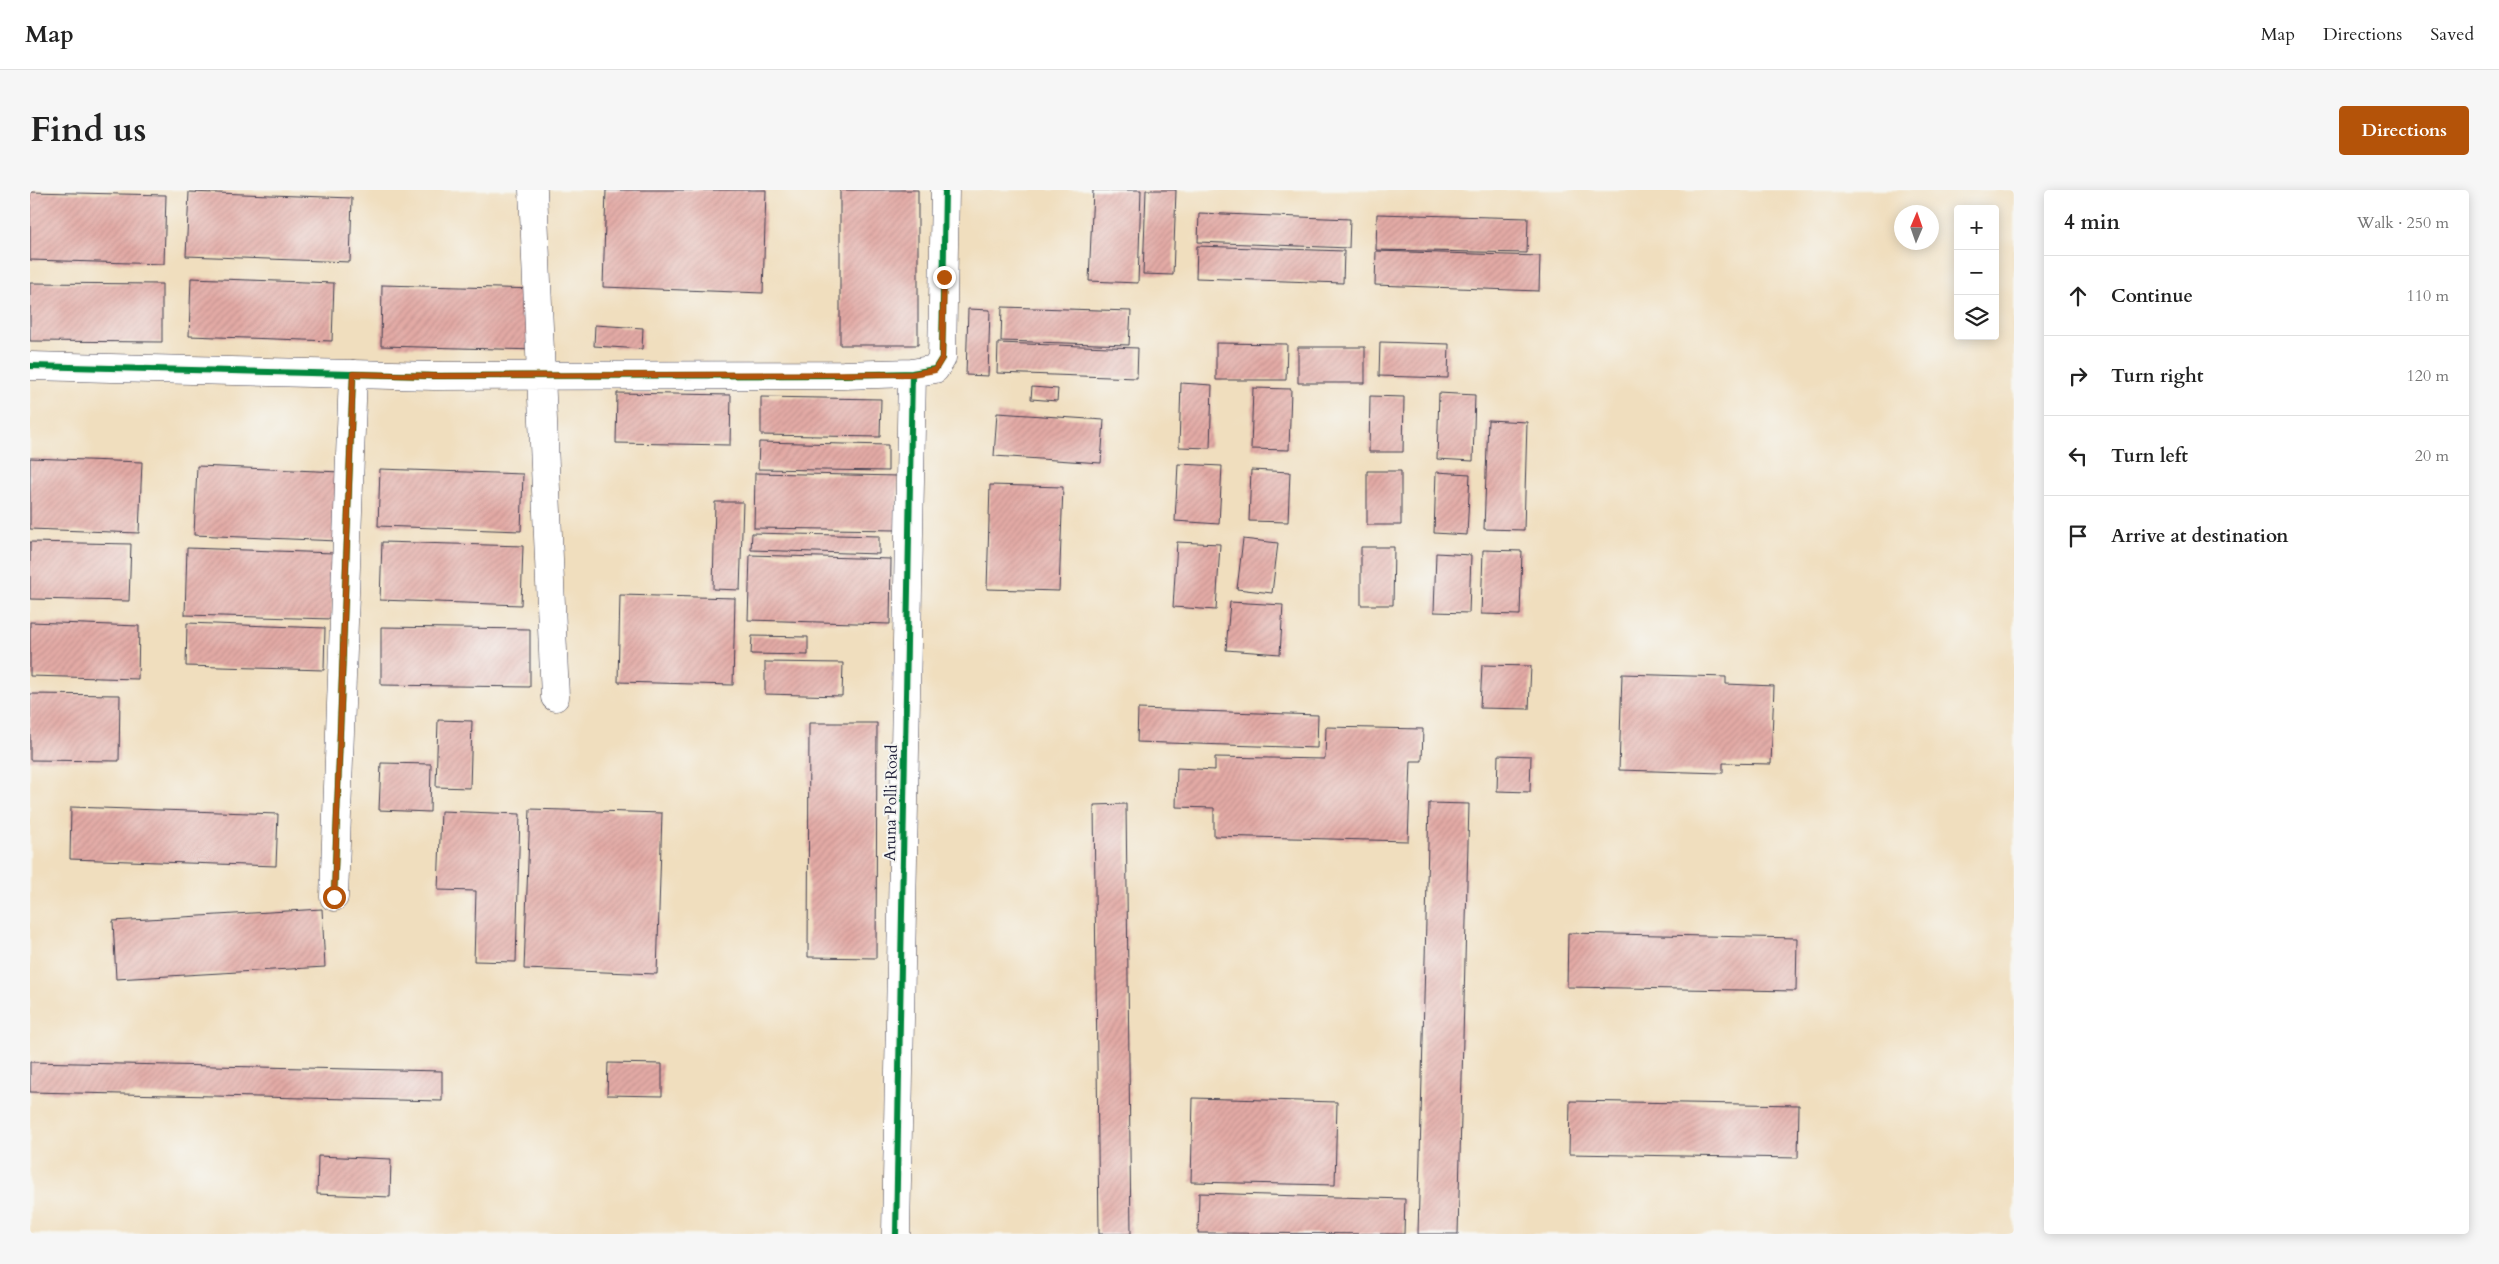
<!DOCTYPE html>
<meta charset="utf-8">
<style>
body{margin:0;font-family:Cardo,serif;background:#f6f6f6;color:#222}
.controls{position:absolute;right:15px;top:15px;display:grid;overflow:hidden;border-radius:5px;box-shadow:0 2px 12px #0003}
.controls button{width:45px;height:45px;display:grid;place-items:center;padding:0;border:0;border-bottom:1px solid #e0e0e0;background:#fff;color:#222;font:25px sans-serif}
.compass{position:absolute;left:1864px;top:15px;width:45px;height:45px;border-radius:50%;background:#fff;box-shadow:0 2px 12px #0003;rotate:2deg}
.stop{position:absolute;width:15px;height:15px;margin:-11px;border:4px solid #b45309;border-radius:50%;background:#fff}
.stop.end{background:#b45309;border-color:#fff;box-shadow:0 1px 5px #0008}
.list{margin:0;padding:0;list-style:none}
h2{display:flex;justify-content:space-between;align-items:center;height:65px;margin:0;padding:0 20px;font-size:21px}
h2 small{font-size:16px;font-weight:400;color:#767676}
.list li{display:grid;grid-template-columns:32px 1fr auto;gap:15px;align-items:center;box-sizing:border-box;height:80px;padding:0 20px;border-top:1px solid #e0e0e0}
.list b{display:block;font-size:19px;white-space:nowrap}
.list em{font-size:16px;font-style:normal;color:#767676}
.icon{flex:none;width:28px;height:28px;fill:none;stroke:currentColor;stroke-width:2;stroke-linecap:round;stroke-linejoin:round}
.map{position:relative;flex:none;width:1984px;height:1044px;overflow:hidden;border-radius:5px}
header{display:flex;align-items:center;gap:30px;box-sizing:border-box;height:70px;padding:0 25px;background:#fff;border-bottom:1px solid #e0e0e0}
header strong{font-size:24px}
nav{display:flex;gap:28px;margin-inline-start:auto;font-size:18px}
.intro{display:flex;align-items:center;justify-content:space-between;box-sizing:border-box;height:120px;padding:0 30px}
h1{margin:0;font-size:35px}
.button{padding:12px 22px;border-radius:5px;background:#b45309;color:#fff;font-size:18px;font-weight:700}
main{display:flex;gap:30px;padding:0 30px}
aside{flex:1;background:#fff;border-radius:5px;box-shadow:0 2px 12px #0003}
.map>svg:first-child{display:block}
.building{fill:url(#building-hatch)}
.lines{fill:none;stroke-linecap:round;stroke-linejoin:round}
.street-casing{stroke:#413e4f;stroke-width:29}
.street{stroke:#fff;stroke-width:28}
.cycleway-casing{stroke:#f6f6f2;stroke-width:9}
.cycleway{stroke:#00873e;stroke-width:6}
.route{stroke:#b45309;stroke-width:6}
.labels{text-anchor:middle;stroke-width:4;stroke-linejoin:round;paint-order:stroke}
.street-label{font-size:16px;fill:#22223b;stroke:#f6f6f2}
</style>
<header>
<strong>Map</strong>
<nav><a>Map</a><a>Directions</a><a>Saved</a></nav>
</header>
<div class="intro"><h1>Find us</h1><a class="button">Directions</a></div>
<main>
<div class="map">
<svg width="1984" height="1044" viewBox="0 0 1984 1044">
<defs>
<pattern id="building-hatch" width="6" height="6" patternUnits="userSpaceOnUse" patternTransform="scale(1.25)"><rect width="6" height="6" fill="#e3aaa5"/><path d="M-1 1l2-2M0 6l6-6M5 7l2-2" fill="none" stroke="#c2928f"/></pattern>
</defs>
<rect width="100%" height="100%" fill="#f6f6f2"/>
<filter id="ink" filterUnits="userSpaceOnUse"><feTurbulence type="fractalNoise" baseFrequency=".02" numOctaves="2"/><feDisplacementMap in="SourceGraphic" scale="10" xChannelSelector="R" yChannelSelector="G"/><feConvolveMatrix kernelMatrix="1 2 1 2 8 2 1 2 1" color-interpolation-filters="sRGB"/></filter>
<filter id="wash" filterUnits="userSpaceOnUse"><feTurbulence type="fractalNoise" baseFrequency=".0096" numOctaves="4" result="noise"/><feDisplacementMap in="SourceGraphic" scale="20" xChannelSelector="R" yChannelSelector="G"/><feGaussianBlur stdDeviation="1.12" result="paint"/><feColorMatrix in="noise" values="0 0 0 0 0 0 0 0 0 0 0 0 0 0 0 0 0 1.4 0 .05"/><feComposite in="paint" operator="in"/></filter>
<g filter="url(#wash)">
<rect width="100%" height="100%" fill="#f0debe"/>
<g id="blocks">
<path class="building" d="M576 0H736L733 103 573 97Z
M810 0H888V155H810Z
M1063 0H1111L1108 93 1059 91Z
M1116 0H1146L1143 85 1113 84Z
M0 2 136 5 134 74 0 70Z
M159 2 322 8 320 72 156 66Z
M1169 23 1320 29 1319 58 1168 52Z
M1347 24 1498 28 1497 63 1346 60Z
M1167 56 1314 61 1313 93 1166 88Z
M1346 61 1510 66 1509 101 1345 95Z
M161 88 304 93 302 151 159 146Z
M0 93 132 94V152L0 151Z
M352 95 508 99 507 160 351 156Z
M972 117 1101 121 1099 155 971 151Z
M938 119 960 120 958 186 936 185Z
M565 135 613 138 612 159 564 156Z
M1350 152 1419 154 1418 188 1349 186Z
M968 153 1108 158 1107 188 967 183Z
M1186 153 1257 154 1256 190H1186Z
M1268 157H1335V193H1268Z
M1151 193 1182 195 1180 258 1149 257Z
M1002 197 1028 199 1027 211 1001 209Z
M1223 198 1261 199 1259 260 1221 259Z
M587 203 701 205 700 255 586 253Z
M1409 203 1445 205 1443 271 1407 269Z
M1340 206 1374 207 1373 262H1339Z
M731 207 851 209 850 247 731 245Z
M967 223 1074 230 1071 273 964 266Z
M1458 230 1497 232 1494 340 1454 339Z
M729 252 858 255V281L728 279Z
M0 268 112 272 109 343 0 339Z
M1148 274 1192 276 1189 334 1145 331Z
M167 276 311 282 308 351 164 345Z
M350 279 493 284 491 341 348 336Z
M1221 280 1260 282 1258 332 1219 331Z
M1337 281H1371V335H1337Z
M1406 282 1440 284 1437 345 1404 343Z
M725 283 868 286 867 340 724 338Z
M960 295 1033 297 1029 401 957 399Z
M685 312H713L710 400 683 399Z
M722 343 849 346V364L721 360Z
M1213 349 1248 353 1242 403 1207 399Z
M0 352 101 354 99 411 0 409Z
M352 352 493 356 491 415 350 410Z
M1147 352 1190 354 1186 420 1143 417Z
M1331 357H1364L1363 415H1331Z
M157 358 304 363 302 429 155 425Z
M1453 360 1492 361 1490 425 1451 424Z
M1406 363 1441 365 1439 423 1404 422Z
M720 365 861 369 860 434 718 430Z
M590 405 705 408 703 495 588 492Z
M1200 412 1253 415 1250 464 1196 460Z
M0 432 109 436 108 489 0 486Z
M157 433 295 438 294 480 156 476Z
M351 437 500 439V497L351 495Z
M722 446 778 447V465L721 464Z
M735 472 813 473 812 506 735 504Z
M1452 475 1501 476 1499 519 1450 518Z
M1592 484 1696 487V494L1744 496 1741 574 1693 573V583L1589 580Z
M0 504 90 505 89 571 0 570Z
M1108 519 1288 525 1287 558 1107 552Z
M408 530 442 531 440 598 406 597Z
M779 533H847L846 768 778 767Z
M1296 537 1393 539 1392 571H1381L1378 651 1184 646V618L1146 617 1147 578 1185 580V567L1295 569Z
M1468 565 1501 566 1500 602 1467 601Z
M351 573 401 574 400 622 349 620Z
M1399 613 1439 614 1428 1044H1388Z
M1096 614 1101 1044H1069L1064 615Z
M41 617 248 624 246 676 40 669Z
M500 619 632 623 627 784 494 779Z
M411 621 490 624 486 772 444 771 446 701 408 700Z
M292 719 295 777 86 789 83 731Z
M1538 743 1767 748 1766 801 1537 797Z
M0 872 412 881V911L0 902Z
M578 873 632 874V906L577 905Z
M1163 908 1307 912 1305 995 1161 992Z
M1540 911 1769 915 1768 968 1539 964Z
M288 966 361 969 360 1007 287 1004Z
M1169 1003 1375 1009 1374 1044 1168 1043Z"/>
</g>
</g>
<g filter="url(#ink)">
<use href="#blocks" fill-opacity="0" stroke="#413e4f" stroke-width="1"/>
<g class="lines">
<defs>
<path id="street" d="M503 0 525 507
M0 176 404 186 813 185 882 183 905 179 912 168 915 0
M304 707 323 184
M866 1044 882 183"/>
</defs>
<use href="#street" class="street-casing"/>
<use href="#street" class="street"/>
<defs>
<path id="cycleway" d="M0 176 404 186 813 185 882 183 905 179 912 168 915 0
M304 707 323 184
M866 1044 882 183"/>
</defs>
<use href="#cycleway" class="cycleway-casing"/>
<use href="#cycleway" class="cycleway"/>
</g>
</g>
<g class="lines" filter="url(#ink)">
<path class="route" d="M304 707 323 184 404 186 882 184 905 180 912 168 914 87"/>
</g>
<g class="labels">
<g class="street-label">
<text transform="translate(860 613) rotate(-89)" y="6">Aruna Polli Road</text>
</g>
</g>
</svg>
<div class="controls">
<button>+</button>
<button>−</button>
<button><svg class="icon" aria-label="layers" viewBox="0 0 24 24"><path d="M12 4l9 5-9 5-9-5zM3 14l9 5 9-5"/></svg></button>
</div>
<svg class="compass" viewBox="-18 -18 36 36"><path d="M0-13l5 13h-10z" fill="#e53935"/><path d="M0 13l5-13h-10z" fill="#767676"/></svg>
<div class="stop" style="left:304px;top:707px"></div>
<div class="stop end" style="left:914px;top:87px"></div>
</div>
<aside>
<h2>4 min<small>Walk · 250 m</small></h2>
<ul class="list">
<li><svg class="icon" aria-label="ahead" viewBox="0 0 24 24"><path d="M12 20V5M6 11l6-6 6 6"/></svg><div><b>Continue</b></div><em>110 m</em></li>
<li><svg class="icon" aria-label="right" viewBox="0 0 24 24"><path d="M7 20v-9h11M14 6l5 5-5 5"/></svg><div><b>Turn right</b></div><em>120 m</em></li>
<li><svg class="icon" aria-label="left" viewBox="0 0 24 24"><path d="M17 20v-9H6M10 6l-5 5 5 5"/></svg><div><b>Turn left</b></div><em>20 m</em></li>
<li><svg class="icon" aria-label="arrive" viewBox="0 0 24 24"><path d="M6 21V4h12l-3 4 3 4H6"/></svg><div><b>Arrive at destination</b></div></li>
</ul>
</aside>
</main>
